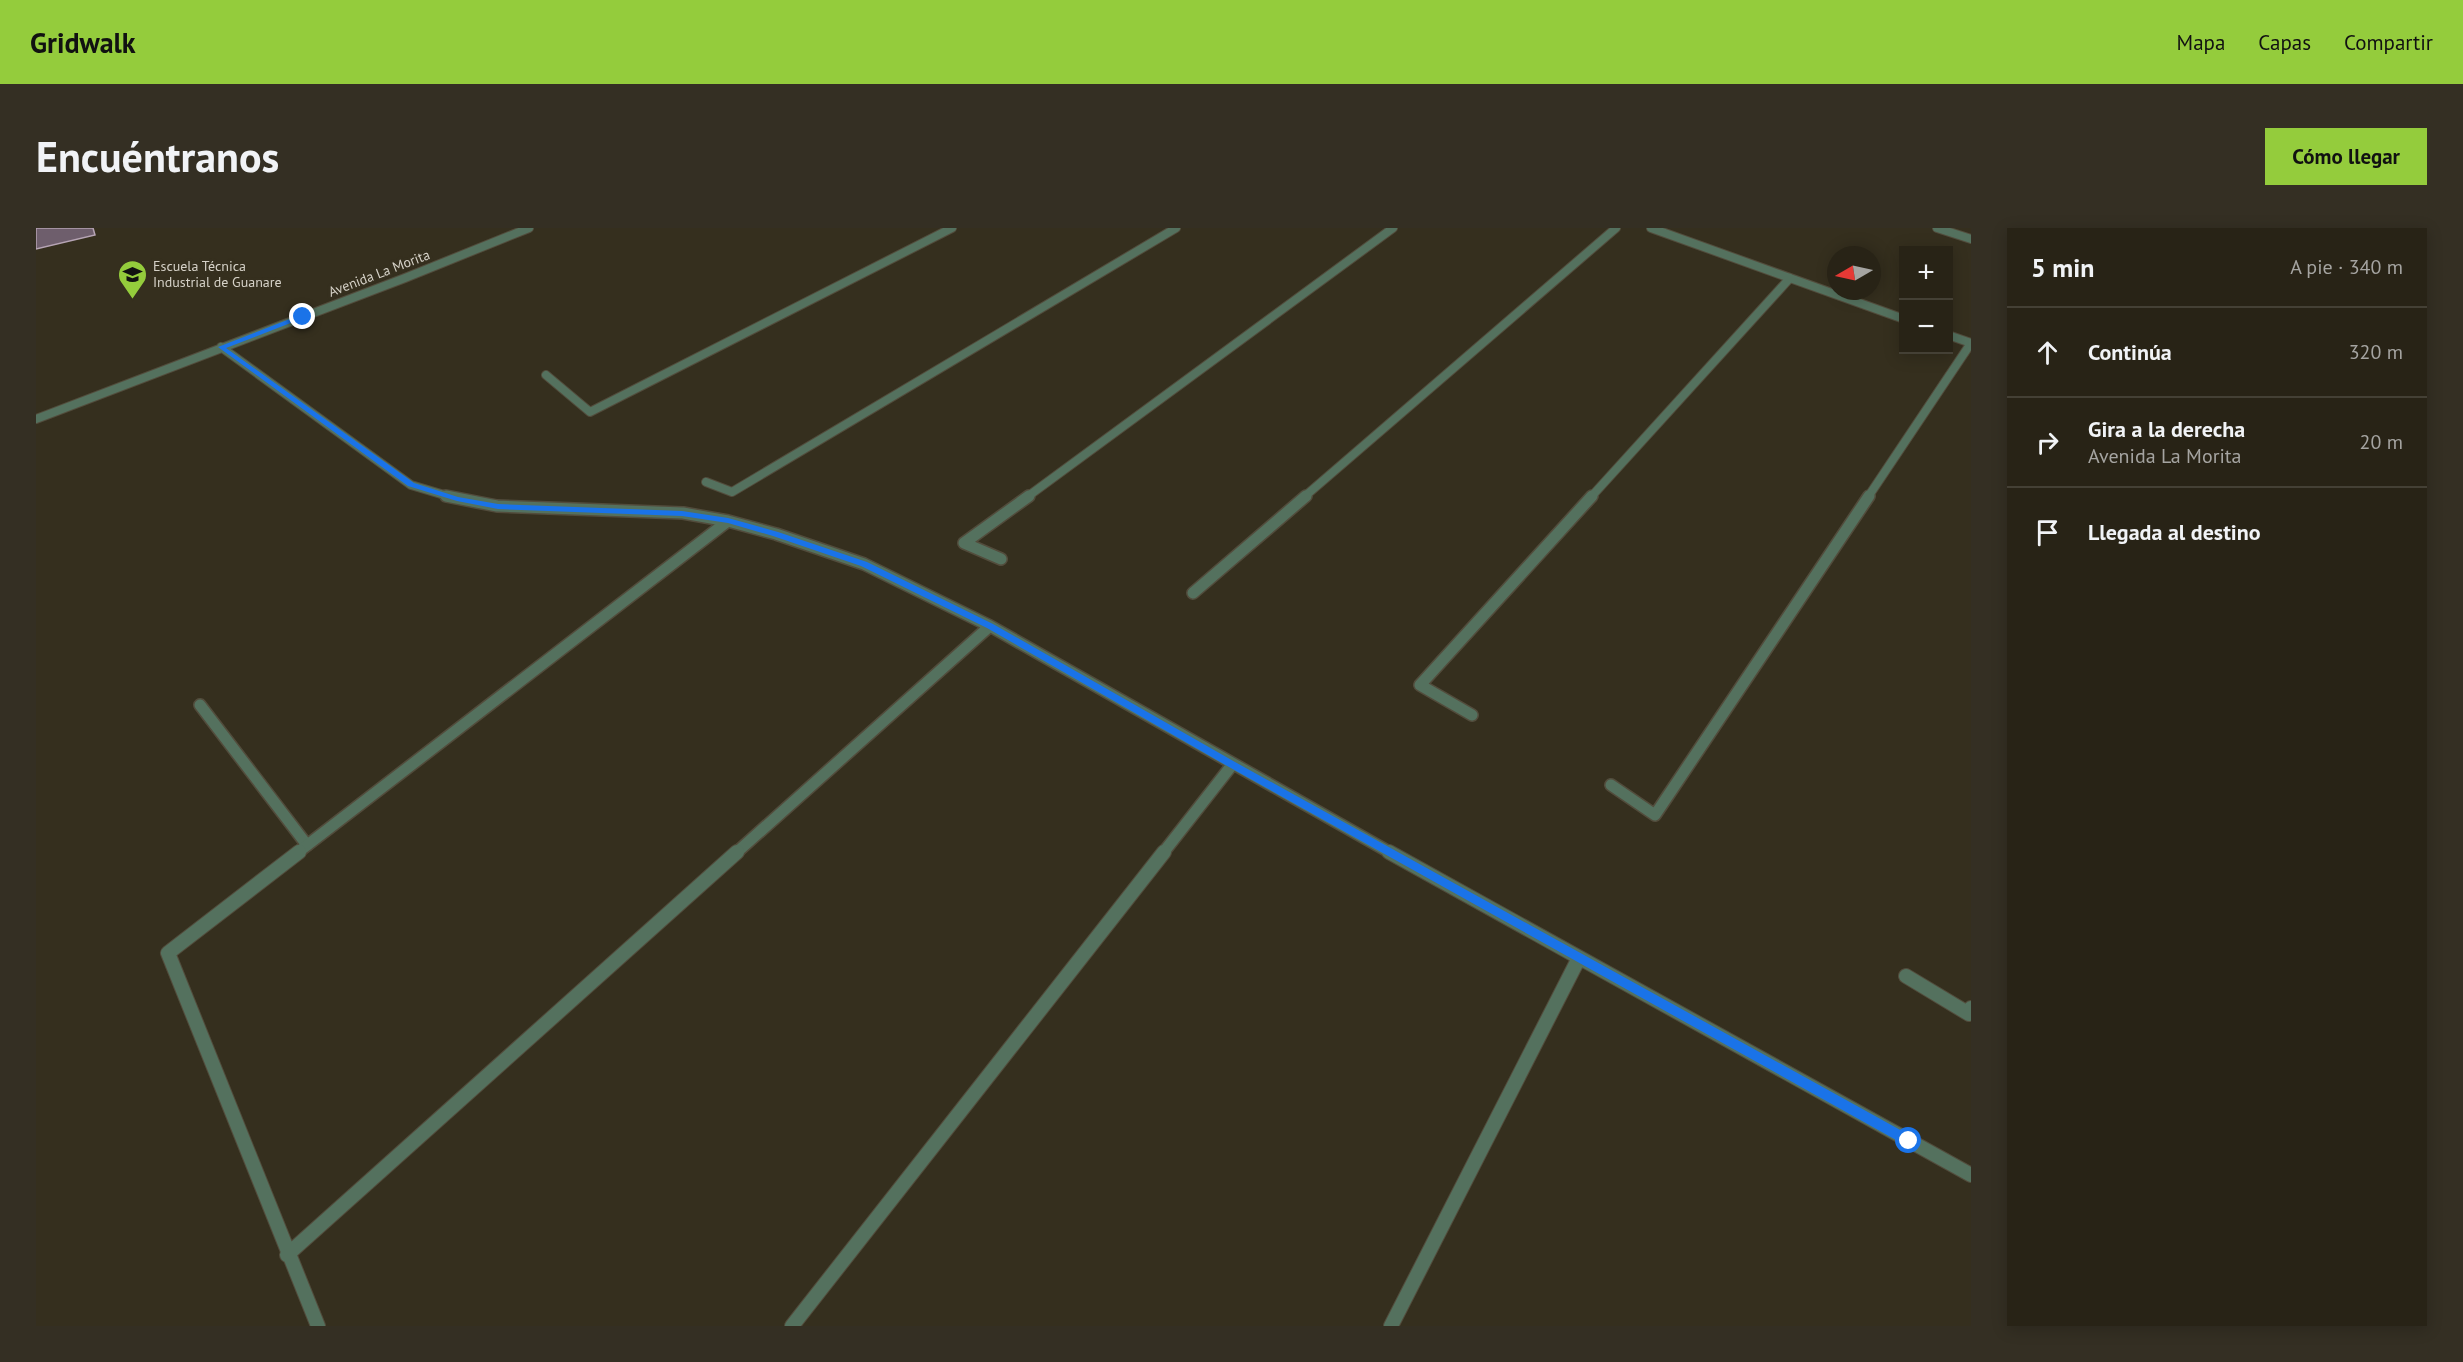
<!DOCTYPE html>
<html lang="es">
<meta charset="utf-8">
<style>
body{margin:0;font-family:"PT Sans",sans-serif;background:#342f23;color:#f1f3f6}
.controls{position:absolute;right:18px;top:18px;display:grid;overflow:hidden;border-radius:0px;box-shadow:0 3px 15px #0003}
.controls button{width:54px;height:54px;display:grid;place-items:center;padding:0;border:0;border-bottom:2px solid #444035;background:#282316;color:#f1f3f6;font:30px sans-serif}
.compass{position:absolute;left:1791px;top:18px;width:54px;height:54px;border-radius:50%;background:#282316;box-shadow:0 3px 15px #0003;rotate:261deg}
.stop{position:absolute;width:18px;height:18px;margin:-14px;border:4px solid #1a73e8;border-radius:50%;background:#fff}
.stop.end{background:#1a73e8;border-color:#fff;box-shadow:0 2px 6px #0008}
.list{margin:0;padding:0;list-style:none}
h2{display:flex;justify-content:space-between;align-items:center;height:78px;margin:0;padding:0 24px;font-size:26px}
h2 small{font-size:20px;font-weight:400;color:#a5a4a1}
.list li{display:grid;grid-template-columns:39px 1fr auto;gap:18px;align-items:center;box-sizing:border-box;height:90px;padding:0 24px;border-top:2px solid #444035}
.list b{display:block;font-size:22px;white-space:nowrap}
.list p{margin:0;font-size:20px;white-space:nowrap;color:#a5a4a1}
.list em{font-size:20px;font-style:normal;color:#a5a4a1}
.icon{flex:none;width:33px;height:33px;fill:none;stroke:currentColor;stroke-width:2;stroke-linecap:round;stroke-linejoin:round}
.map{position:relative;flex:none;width:1935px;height:1098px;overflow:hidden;border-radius:0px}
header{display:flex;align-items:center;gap:36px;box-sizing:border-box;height:84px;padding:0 30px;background:#94cc3c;color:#111}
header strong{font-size:28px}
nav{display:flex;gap:33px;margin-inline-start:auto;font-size:21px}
.intro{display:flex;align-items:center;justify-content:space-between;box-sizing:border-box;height:144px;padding:0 36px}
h1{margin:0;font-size:42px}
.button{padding:15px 27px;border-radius:0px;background:#94cc3c;color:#111;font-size:21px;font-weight:700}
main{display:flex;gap:36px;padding:0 36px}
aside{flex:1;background:#282316;border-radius:0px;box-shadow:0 3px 15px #0003}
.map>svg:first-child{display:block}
.building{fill:#6e5e6c;stroke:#b6a4b4;stroke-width:1.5}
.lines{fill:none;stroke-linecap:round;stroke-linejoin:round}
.lane-casing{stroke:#524c3c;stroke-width:14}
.street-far2-casing{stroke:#524c3c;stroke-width:10}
.street-far1-casing{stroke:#524c3c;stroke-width:14}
.street-casing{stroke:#524c3c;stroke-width:16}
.lane{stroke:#54715e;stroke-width:11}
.street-far2{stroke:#54715e;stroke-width:8}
.street-far1{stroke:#54715e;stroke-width:11}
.street{stroke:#54715e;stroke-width:14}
.route{fill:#1a73e8}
.labels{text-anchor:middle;stroke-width:6;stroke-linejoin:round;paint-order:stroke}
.far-poi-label{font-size:14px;fill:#d5d1c7;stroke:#352f1e;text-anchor:start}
.far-street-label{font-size:14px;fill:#d5d1c7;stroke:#352f1e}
</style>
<header>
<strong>Gridwalk</strong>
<nav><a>Mapa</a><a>Capas</a><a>Compartir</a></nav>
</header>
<div class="intro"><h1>Encuéntranos</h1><a class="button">Cómo llegar</a></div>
<main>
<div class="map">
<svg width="1935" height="1098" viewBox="0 0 1935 1098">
<rect width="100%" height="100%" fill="#352f1e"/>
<path class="building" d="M0 0H57L59 7 0 21Z"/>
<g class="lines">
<defs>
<path id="lane" d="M164 477 271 617"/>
<path id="street-far2" d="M1615 0 1868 91
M1901 0 1935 11
M1912 107 1935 115
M185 119 375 257 415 269
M510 147 554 184 916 0
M0 191 369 50 493 0
M670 254 696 264 1140 0
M991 269 1357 0
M1268 269 1580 0
M1555 269 1754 50
M1832 269 1935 115"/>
<path id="street-far1" d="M410 268 461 278 647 285 692 293 740 306 828 336 954 398 1355 625
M965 331 928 315 993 268
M1157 365 1270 268
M1436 487 1384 457 1556 268
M1575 557 1619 587 1833 268
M261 625 692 293
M700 625 954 398
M1127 625 1196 537"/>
<path id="street" d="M263 624 132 725 282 1098
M1353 624 1935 947
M1870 748 1933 786 1935 780
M251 1027 701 624
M756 1098 1128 624
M1355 1098 1543 730"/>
</defs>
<use href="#lane" class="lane-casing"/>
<use href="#street-far2" class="street-far2-casing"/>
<use href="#street-far1" class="street-far1-casing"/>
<use href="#street" class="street-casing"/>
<use href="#lane" class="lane"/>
<use href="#street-far2" class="street-far2"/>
<use href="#street-far1" class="street-far1"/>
<use href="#street" class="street"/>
</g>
<path class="route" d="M264 87 270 89 190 120 378 255 422 269 462 276 646 283 692 290 742 304 831 334 957 396 1199 534 1877 909 1879 913 1877 917 1873 919 1869 917 1193 539 951 400 825 338 737 308 692 295 646 288 462 281 421 273 372 258 182 119Z"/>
<defs>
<symbol id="university-pin" viewBox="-11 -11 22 30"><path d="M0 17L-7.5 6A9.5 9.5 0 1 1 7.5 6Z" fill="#94cc3c" stroke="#352f1e"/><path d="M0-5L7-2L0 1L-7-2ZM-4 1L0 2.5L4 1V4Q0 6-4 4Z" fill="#111"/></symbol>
</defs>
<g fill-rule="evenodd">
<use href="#university-pin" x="80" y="30" width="33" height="45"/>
</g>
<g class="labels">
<g class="far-poi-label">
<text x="117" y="43">Escuela Técnica<tspan x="117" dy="16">Industrial de Guanare</tspan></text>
</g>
<g class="far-street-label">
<text transform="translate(343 45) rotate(-21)" y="5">Avenida La Morita</text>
</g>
</g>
</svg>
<div class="controls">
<button>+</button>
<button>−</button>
</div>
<svg class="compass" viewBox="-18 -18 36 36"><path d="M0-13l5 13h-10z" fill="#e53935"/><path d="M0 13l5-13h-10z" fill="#a5a4a1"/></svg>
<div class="stop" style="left:1873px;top:913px"></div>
<div class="stop end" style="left:267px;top:89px"></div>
</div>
<aside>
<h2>5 min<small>A pie · 340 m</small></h2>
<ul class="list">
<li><svg class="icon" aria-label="ahead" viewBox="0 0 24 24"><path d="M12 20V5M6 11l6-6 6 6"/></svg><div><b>Continúa</b></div><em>320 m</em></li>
<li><svg class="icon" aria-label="right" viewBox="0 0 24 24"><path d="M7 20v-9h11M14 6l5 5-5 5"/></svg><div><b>Gira a la derecha</b><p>Avenida La Morita</p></div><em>20 m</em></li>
<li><svg class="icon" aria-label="arrive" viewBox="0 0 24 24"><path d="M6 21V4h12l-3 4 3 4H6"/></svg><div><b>Llegada al destino</b></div></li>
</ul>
</aside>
</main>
